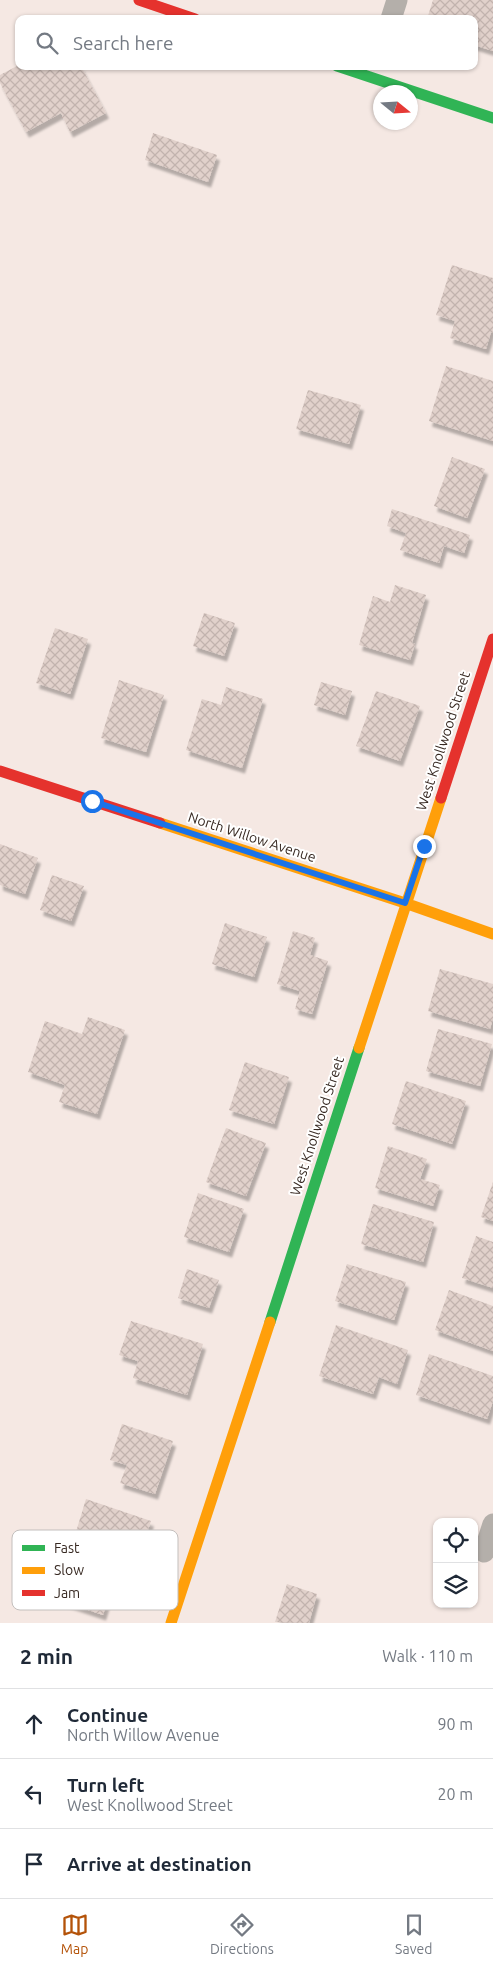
<!DOCTYPE html>
<meta charset="utf-8">
<style>
body{margin:0;font-family:Ubuntu,sans-serif;background:#f2f2f3;color:#1f2937}
.controls{position:absolute;right:15px;bottom:15px;display:grid;overflow:hidden;border-radius:10px;box-shadow:0 1px 4px #0004}
.controls button{width:45px;height:45px;display:grid;place-items:center;padding:0;border:0;border-bottom:1px solid #e0e1e3;background:#fff;color:#1f2937;font:25px sans-serif}
.compass{position:absolute;left:373px;top:85px;width:45px;height:45px;border-radius:50%;background:#fff;box-shadow:0 1px 4px #0004;rotate:108deg}
.stop{position:absolute;width:15px;height:15px;margin:-11px;border:4px solid #1a73e8;border-radius:50%;background:#fff}
.stop.end{background:#1a73e8;border-color:#fff;box-shadow:0 1px 5px #0008}
.list{margin:0;padding:0;list-style:none}
h2{display:flex;justify-content:space-between;align-items:center;height:65px;margin:0;padding:0 20px;font-size:21px}
h2 small{font-size:16px;font-weight:400;color:#747a83}
.list li{display:grid;grid-template-columns:32px 1fr auto;gap:15px;align-items:center;box-sizing:border-box;height:70px;padding:0 20px;border-top:1px solid #e0e1e3}
.list b{display:block;font-size:19px;white-space:nowrap}
.list p{margin:0;font-size:16px;white-space:nowrap;color:#747a83}
.list em{font-size:16px;font-style:normal;color:#747a83}
.icon{flex:none;width:28px;height:28px;fill:none;stroke:currentColor;stroke-width:2;stroke-linecap:round;stroke-linejoin:round}
.map{position:relative;flex:none;width:493px;height:1623px;overflow:hidden}
.search{position:absolute;background:#fff;box-shadow:0 1px 4px #0004;left:15px;right:15px;top:15px;height:55px;display:flex;align-items:center;gap:12px;box-sizing:border-box;padding:0 18px;border-radius:10px;color:#747a83;font-size:19px}
.sheet{height:275px;background:#fff}
nav{display:flex;justify-content:space-around;align-items:center;box-sizing:border-box;height:70px;border-top:1px solid #e0e1e3;background:#fff;font-size:14px;color:#747a83}
nav a{display:grid;justify-items:center;gap:2px}
nav .on{color:#b45309}
.map>svg:first-child{display:block}
.building{fill:url(#building-cross-hatch);filter:url(#shadow)}
.lines{fill:none;stroke-linecap:round;stroke-linejoin:round}
.street{stroke:#b4afaa;stroke-width:21}
.fast{stroke:#30b455;stroke-width:11}
.slow{stroke:#ff9f0a;stroke-width:11}
.jam{stroke:#e5322d;stroke-width:11}
.route{stroke:#1a73e8;stroke-width:6}
.labels{text-anchor:middle;stroke-width:4;stroke-linejoin:round;paint-order:stroke}
.street-label{font-size:14px;fill:#372922;stroke:#fff}
.key{fill:#fff;stroke:#c3bfbd;stroke-width:1}
.key-label{font-size:14px;fill:#372922}
</style>
<div class="map">
<svg width="493" height="1623" viewBox="0 0 493 1623">
<defs>
<pattern id="building-cross-hatch" width="8" height="8" patternUnits="userSpaceOnUse" patternTransform="scale(1.25)"><rect width="8" height="8" fill="#e1d1cb"/><path d="M0 0l8 8M0 8l8-8" fill="none" stroke="#c2b3ae"/></pattern>
<filter id="shadow"><feDropShadow dx="3" dy="5.5" stdDeviation="1" flood-color="#0004"/></filter>
</defs>
<rect width="100%" height="100%" fill="#f5e8e3"/>
<path class="building" d="M433 0H493V51L474 45V19H427Z
M19 65 81 66 106 113 70 132 61 113 26 132 0 83V75Z
M153 133 217 155 208 182 145 160Z
M452 265 493 278V333L491 332 486 349 450 338 455 321 436 315Z
M446 366 493 381V441L429 421Z
M308 390 361 405 349 444 296 429Z
M452 457 485 469 467 518 434 506Z
M392 509 470 535 464 553 444 546 439 563 400 550 406 533 387 526Z
M395 585 426 595 412 643 415 644 410 660 359 645 373 596 390 602Z
M204 613 235 623 224 656 193 646Z
M55 628 88 639 70 694 36 683Z
M119 680 164 695 146 752 101 738Z
M321 682 352 691 345 715 314 705Z
M226 687 263 699 242 768 186 750 202 699 221 705Z
M376 691 420 706 400 761 356 746Z
M0 844 38 858 25 894 0 885Z
M52 875 84 886 71 921 40 910Z
M225 923 267 937 254 977 212 964Z
M293 931 315 938 310 955 328 961 312 1014 295 1009 300 991 277 984Z
M440 969 493 984V1018L490 1029 428 1011Z
M88 1017 125 1030 97 1114 59 1102 65 1085 28 1072 45 1021 82 1034Z
M438 1029 492 1044 480 1086 426 1071Z
M245 1062 289 1077 274 1124 229 1110Z
M406 1081 466 1101 452 1144 392 1124Z
M226 1128 266 1143 246 1196 206 1182Z
M388 1146 427 1159 420 1179 440 1185 433 1206 375 1188Z
M493 1182V1221L481 1217Z
M198 1193 244 1209 229 1252 184 1237Z
M373 1204 434 1222 423 1262 361 1244Z
M476 1236 493 1242V1288L462 1278Z
M347 1264 406 1282 394 1320 335 1301Z
M187 1269 219 1280 209 1308 178 1298Z
M449 1290 493 1306V1351L435 1330Z
M131 1321 203 1344 187 1395 133 1378 138 1361 119 1355Z
M336 1325 408 1350 397 1384 379 1377 373 1394 319 1376Z
M429 1354 493 1376V1401L487 1419 416 1395Z
M122 1424 173 1441 155 1494 120 1483 127 1465 110 1460Z
M86 1499 151 1521 136 1566 72 1545Z
M43 1546 117 1570 103 1615 28 1590Z
M287 1584 317 1594 309 1623 275 1622Z"/>
<g class="lines">
<path class="street" d="M391 19 397 0
M484 1552 493 1524"/>
<path class="fast" d="M337 66 493 118
M270 1322 359 1048"/>
<path class="slow" d="M160 823 405 903 493 934
M359 1048 441 798
M171 1623 270 1322"/>
<path class="jam" d="M139 0 195 19
M0 771 160 823
M441 798 493 639"/>
</g>
<g class="lines">
<path class="route" d="M92 801 405 903 424 846"/>
</g>
<g class="labels">
<g class="street-label">
<text transform="translate(443 741) rotate(-72)" y="5">West Knollwood Street</text>
<text transform="translate(252 837) rotate(18)" y="5">North Willow Avenue</text>
<text transform="translate(317 1126) rotate(-72)" y="5">West Knollwood Street</text>
</g>
</g>
<rect x="12" y="1530" width="166" height="80" rx="8" class="key"/>
<rect x="22" y="1545" width="23" height="6" fill="#30b455"/>
<rect x="22" y="1567" width="23" height="7" fill="#ff9f0a"/>
<rect x="22" y="1590" width="23" height="6" fill="#e5322d"/>
<g class="key-label">
<text x="54" y="1553">Fast</text>
<text x="54" y="1575">Slow</text>
<text x="54" y="1598">Jam</text>
</g>
</svg>
<div class="controls">
<button><svg class="icon" aria-label="locate" viewBox="0 0 24 24"><circle cx="12" cy="12" r="6"/><path d="M12 2v4M12 18v4M2 12h4M18 12h4"/></svg></button>
<button><svg class="icon" aria-label="layers" viewBox="0 0 24 24"><path d="M12 4l9 5-9 5-9-5zM3 14l9 5 9-5"/></svg></button>
</div>
<svg class="compass" viewBox="-18 -18 36 36"><path d="M0-13l5 13h-10z" fill="#e53935"/><path d="M0 13l5-13h-10z" fill="#747a83"/></svg>
<div class="stop" style="left:92px;top:801px"></div>
<div class="stop end" style="left:424px;top:846px"></div>
<div class="search"><svg class="icon" aria-label="search" viewBox="0 0 24 24"><circle cx="10" cy="10" r="6"/><path d="M15 15l6 6"/></svg>Search here</div>
</div>
<section class="sheet">
<h2>2 min<small>Walk · 110 m</small></h2>
<ul class="list">
<li><svg class="icon" aria-label="ahead" viewBox="0 0 24 24"><path d="M12 20V5M6 11l6-6 6 6"/></svg><div><b>Continue</b><p>North Willow Avenue</p></div><em>90 m</em></li>
<li><svg class="icon" aria-label="left" viewBox="0 0 24 24"><path d="M17 20v-9H6M10 6l-5 5 5 5"/></svg><div><b>Turn left</b><p>West Knollwood Street</p></div><em>20 m</em></li>
<li><svg class="icon" aria-label="arrive" viewBox="0 0 24 24"><path d="M6 21V4h12l-3 4 3 4H6"/></svg><div><b>Arrive at destination</b></div></li>
</ul>
</section>
<nav>
<a class="on"><svg class="icon" aria-label="map" viewBox="0 0 24 24"><path d="M3 6l6-2 6 2 6-2v14l-6 2-6-2-6 2zM9 4v14M15 6v14"/></svg>Map</a>
<a><svg class="icon" aria-label="directions" viewBox="0 0 24 24"><path d="M12 3l9 9-9 9-9-9zM9 14v-3h6M13 9l2 2-2 2"/></svg>Directions</a>
<a><svg class="icon" aria-label="saved" viewBox="0 0 24 24"><path d="M7 4h10v16l-5-4-5 4z"/></svg>Saved</a>
</nav>
